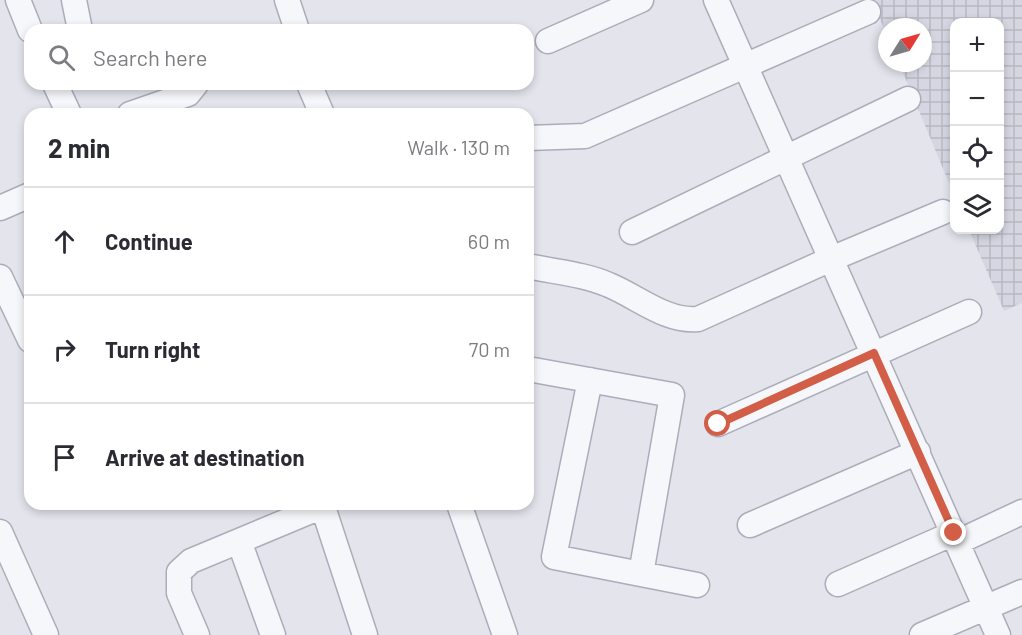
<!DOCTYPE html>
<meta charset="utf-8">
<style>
body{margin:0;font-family:Barlow,sans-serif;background:#f7f7f7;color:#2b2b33}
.controls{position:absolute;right:18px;top:18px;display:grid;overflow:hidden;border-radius:12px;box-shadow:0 3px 9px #0003}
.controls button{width:54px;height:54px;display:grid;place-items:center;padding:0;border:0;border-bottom:2px solid #e1e1e2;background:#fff;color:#2b2b33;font:30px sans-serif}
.compass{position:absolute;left:878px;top:18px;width:54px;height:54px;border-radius:50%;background:#fff;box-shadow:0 3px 9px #0003;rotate:53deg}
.stop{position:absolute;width:18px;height:18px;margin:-14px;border:4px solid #d25e47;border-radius:50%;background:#fff}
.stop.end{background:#d25e47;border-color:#fff;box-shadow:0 2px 6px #0008}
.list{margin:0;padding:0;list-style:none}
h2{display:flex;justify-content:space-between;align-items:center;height:78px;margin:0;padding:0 24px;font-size:26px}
h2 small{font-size:20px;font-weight:400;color:#7c7c81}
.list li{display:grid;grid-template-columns:39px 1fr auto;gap:18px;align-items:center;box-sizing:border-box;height:108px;padding:0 24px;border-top:2px solid #e1e1e2}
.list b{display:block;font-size:22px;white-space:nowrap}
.list em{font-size:20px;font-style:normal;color:#7c7c81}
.icon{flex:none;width:33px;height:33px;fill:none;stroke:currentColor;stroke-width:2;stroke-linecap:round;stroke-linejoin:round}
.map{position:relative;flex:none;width:1022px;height:635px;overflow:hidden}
.search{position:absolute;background:#fff;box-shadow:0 3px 9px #0003;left:24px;top:24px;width:510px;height:66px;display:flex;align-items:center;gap:15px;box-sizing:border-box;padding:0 21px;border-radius:18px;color:#7c7c81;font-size:22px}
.panel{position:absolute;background:#fff;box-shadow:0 3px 9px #0003;left:24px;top:108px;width:510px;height:402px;border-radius:18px}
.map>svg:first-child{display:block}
.industrial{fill:url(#industrial-grid)}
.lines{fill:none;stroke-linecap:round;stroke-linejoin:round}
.minor-casing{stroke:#acadba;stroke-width:27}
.minor{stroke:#f6f7fa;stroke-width:24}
.route{stroke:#d25e47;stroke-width:8}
</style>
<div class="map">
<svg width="1022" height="635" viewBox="0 0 1022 635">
<defs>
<pattern id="industrial-grid" width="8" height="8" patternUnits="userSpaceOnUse" patternTransform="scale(1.5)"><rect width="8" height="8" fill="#d5d6e1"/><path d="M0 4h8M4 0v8" fill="none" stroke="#b7b8c2"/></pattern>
</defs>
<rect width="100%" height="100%" fill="#e3e4ec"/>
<path class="industrial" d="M872 0H1022V303L1004 311 969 230H1000V22H954V195L899 63H923V27H887V36Z"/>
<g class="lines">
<defs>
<path id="minor" d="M18 0 30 30
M74 0 80 30
M287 0 297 30
M716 0 998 635
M548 41 641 0
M55 84 69 114
M309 84 322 114
M130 114 188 94 196 84
M528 138 585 136 868 12
M0 208 30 195
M632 232 908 99
M528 266C555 272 584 274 609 285 638 297 666 322 698 319L831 259 943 212
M0 277 30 340
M528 369 672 395 641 574
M590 380 554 557 697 585
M718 424 969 312
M322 504 365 635
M459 504 505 635
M750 525 918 452
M0 532 46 635
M239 541 273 635
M958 542 1022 512
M838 584 954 533
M197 635 179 593V572L191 561 323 506
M922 635 1022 592"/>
</defs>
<use href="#minor" class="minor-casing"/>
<use href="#minor" class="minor"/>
</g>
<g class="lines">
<path class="route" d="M718 424 874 353 954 533"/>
</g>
</svg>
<div class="controls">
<button>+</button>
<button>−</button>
<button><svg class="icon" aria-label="locate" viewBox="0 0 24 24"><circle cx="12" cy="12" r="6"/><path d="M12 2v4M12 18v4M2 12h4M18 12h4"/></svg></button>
<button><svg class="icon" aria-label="layers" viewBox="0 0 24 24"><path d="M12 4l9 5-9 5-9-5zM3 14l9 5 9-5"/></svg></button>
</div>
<svg class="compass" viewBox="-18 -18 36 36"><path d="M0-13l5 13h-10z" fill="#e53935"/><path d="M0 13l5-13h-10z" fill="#7c7c81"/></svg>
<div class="stop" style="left:718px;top:424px"></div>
<div class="stop end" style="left:954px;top:533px"></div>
<div class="search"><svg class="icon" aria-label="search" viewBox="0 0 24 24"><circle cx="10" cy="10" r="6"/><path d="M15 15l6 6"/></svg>Search here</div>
<section class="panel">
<h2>2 min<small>Walk · 130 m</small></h2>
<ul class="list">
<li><svg class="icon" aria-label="ahead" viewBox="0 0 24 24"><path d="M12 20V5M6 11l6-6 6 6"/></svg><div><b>Continue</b></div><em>60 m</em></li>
<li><svg class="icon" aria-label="right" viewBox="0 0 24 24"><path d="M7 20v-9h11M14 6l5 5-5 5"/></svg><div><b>Turn right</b></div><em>70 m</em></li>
<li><svg class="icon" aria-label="arrive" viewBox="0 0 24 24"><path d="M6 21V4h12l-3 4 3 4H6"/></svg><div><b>Arrive at destination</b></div></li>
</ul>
</section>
</div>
